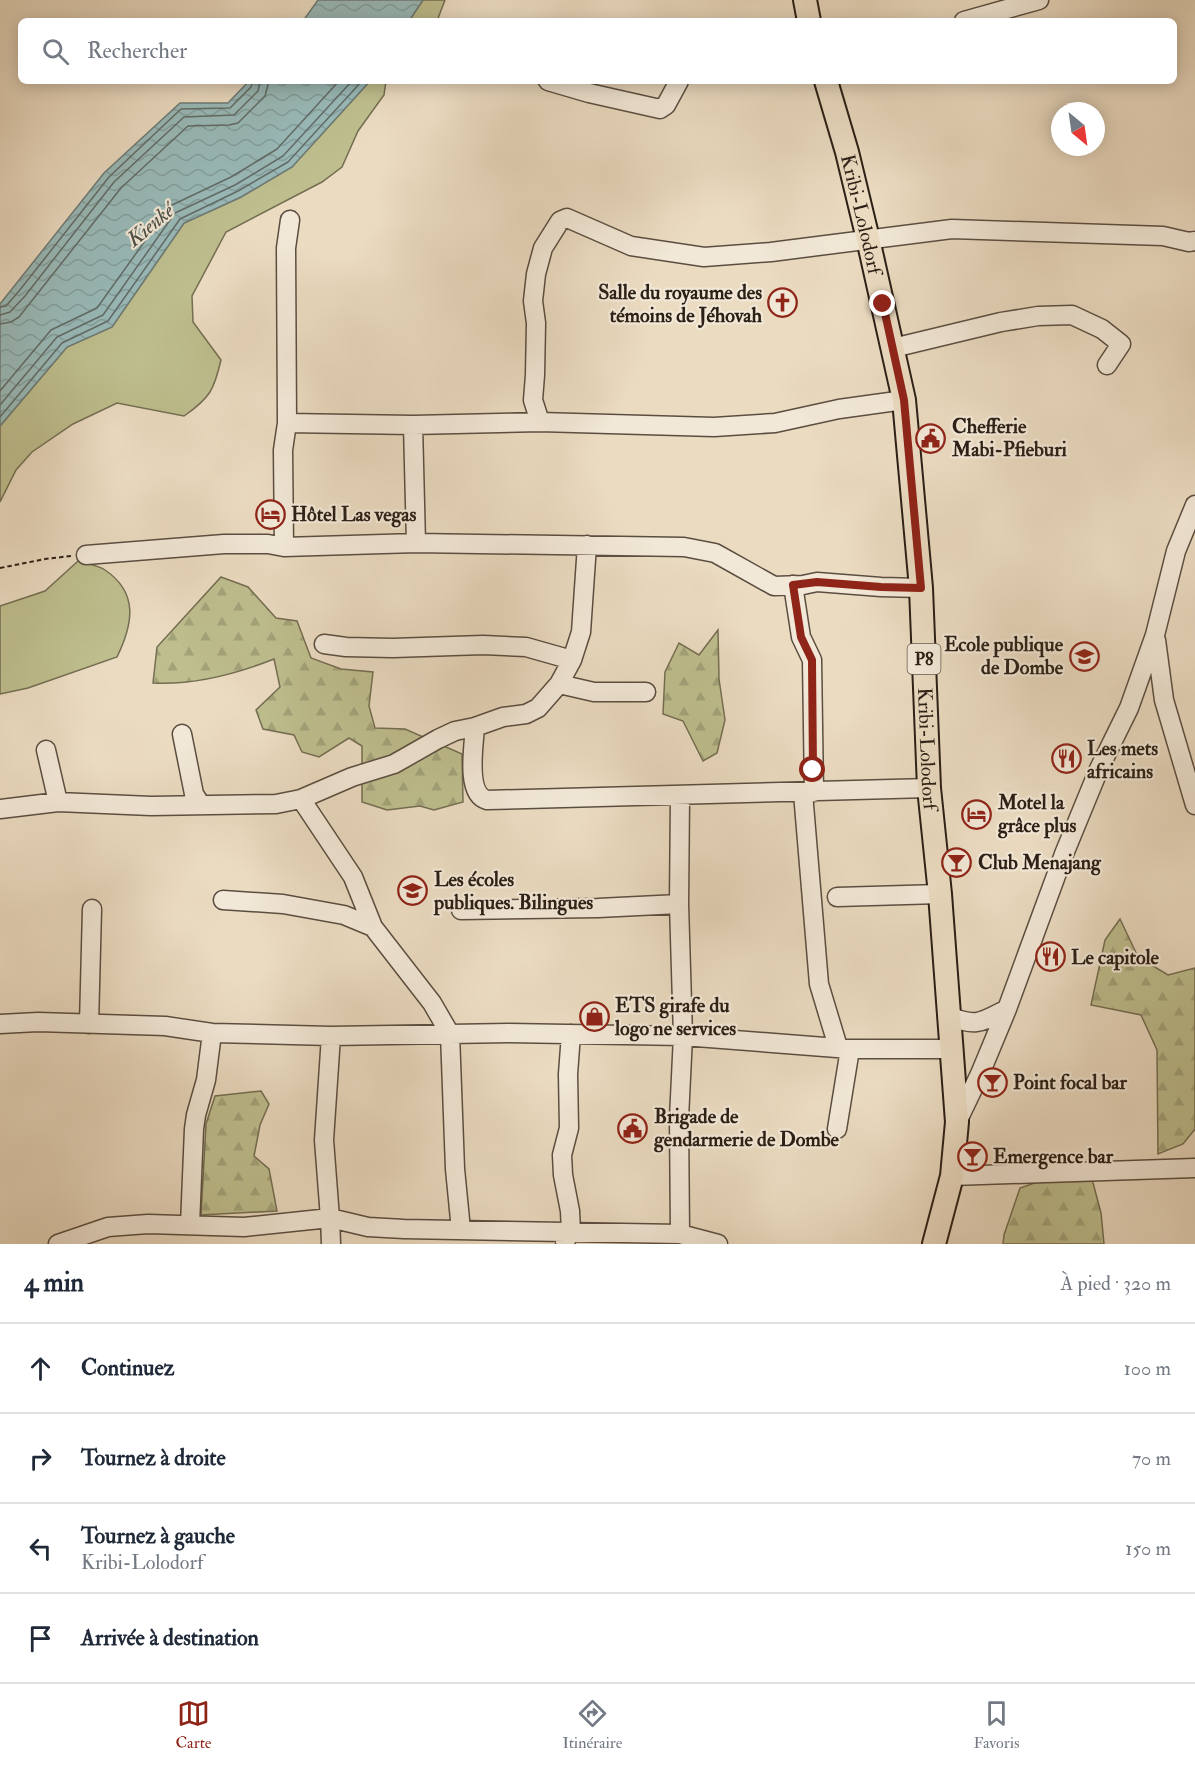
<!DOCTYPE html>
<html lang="fr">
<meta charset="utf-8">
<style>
body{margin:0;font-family:"IM FELL Double Pica",serif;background:#f2f2f3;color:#1f2937}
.compass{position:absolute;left:1051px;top:102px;width:54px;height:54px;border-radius:50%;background:#fff;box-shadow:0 3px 15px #0003;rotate:151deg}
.stop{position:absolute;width:18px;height:18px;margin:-14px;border:4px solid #8f2418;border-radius:50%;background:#fff}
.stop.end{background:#8f2418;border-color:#fff;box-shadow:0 2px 6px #0008}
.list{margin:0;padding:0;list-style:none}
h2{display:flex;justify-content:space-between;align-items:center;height:78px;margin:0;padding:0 24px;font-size:26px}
h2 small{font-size:20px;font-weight:400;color:#747a83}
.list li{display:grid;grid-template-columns:39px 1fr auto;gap:18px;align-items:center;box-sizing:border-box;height:90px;padding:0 24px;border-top:2px solid #e0e1e3}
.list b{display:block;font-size:22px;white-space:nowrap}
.list p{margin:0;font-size:20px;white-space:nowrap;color:#747a83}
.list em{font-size:20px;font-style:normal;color:#747a83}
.icon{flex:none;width:33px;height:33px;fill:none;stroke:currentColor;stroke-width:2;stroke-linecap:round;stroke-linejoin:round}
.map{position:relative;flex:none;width:1195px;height:1244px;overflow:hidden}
.search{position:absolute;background:#fff;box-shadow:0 3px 15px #0003;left:18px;right:18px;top:18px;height:66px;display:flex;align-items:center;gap:15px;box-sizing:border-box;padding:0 21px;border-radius:9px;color:#747a83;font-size:22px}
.sheet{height:438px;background:#fff}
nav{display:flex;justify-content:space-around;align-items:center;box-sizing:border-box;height:84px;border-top:2px solid #e0e1e3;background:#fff;font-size:16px;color:#747a83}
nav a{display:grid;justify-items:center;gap:3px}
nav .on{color:#8f2418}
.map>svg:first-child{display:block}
.grass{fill:#bebe8e;stroke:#746e52;stroke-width:1.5}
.forest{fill:url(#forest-firs);stroke:#746e52;stroke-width:1.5}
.water{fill:url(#water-waves);stroke:#6d7c78;stroke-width:1.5}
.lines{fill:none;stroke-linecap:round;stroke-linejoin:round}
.shore{stroke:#626c68;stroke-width:1.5}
.minor-casing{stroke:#5b4e41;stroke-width:21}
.major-casing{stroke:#2b1f16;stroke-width:26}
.path{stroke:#2b1f16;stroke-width:2;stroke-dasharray:4.5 3;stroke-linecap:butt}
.minor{stroke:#f2e8d7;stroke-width:18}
.major{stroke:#ebdbc1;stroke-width:22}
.route{stroke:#8f2418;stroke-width:8}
.labels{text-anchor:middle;stroke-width:4.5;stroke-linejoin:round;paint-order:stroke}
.shield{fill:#f2e8d7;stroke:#675b50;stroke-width:1.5}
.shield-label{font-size:18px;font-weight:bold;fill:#2b1f16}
.street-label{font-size:20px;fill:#2b1f16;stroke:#f2e8d7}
.poi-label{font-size:20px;font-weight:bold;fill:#2b1f16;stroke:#f2e8d7;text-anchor:start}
.water-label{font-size:21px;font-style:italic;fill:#4c4e47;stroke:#f2e8d7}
</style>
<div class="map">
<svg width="1195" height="1244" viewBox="0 0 1195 1244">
<defs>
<pattern id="forest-firs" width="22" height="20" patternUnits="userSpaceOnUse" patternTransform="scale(1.5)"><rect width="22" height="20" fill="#bebe8e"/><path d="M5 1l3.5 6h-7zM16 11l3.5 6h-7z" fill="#a3a37a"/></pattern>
<pattern id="water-waves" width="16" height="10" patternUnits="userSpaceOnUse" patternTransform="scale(1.5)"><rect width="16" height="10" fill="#99bab9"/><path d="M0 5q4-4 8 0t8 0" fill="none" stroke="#849f9e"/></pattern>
</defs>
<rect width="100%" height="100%" fill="#ebdbc1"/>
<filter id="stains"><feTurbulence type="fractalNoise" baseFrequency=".00333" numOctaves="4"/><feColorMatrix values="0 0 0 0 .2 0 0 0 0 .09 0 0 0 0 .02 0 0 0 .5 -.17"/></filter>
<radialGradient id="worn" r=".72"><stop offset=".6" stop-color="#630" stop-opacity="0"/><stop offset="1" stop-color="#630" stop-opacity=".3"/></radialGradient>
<path class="grass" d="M423 0H445L437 21H409Z
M370 81H386L384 95 358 131 342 167 322 182 226 232 192 296 193 322 221 360C214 390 210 398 184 416L117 403 73 424 32 452 16 470 0 502V426L67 347 112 327 184 223 241 197 292 167Z
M78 561C86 564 98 565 105 570 139 593 133 624 117 657L28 688 0 694V606L45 591Z"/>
<path class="forest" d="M221 577 248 587 276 618 297 621 311 658 341 669 373 672 369 706 375 728 405 729 462 754 463 802 434 810 420 806 387 810 362 802V746L349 738 319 757 302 752 294 735 263 729 256 710 280 687 274 659C236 674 194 685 153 683L157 647Z
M718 630 719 679 725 720 717 753 703 761 683 721 663 714 665 672 679 643 699 655Z
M1120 919 1138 957 1168 975 1195 968V1129L1183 1144 1158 1154 1157 1050 1141 1015 1091 1005 1105 940Z
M261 1091 269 1104 260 1125 254 1156 269 1169 277 1211 201 1215 206 1124 215 1096Z
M1052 1177 1092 1179 1101 1213 1104 1244H1003L1004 1235 1020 1188Z"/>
<path class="water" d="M318 0H423L409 21H303Z
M249 81H370L292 167 241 197 184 223 112 327 67 347 0 426V304L104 173 180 103H228Z"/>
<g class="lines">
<path class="shore" d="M0 307 6 306 19 291 109 177 181 109 230 108 251 87 253 81
M0 315 10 312 25 296 114 182 184 117 234 115 258 91 260 81
M0 324 11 322 19 317 121 188 188 126 229 125 238 123 265 96 269 81
M0 391 51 330 97 308 170 206 231 177 277 149 339 81
M0 405 57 337 103 315 175 213 235 185 283 156 352 81
M0 417 62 343 108 321 180 219 238 191 288 162 362 81"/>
<defs>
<path id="minor" d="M964 21 1039 0
M548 81 589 93 660 109 666 105 679 81
M893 348 1001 322 1038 316 1072 315 1102 329 1121 344 1107 365
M540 422 533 400 535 375 536 323 533 301 536 274 543 248 560 221 567 218 631 246 704 257 771 252 952 229 1163 236 1189 242 1195 241
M287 423 413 425 540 422 714 427 775 423 839 409 904 400
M413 425 416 543
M284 547 283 450 287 423 286 248 290 220
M86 555 224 544H268L284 547 416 543 684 547 715 553 774 586 803 585 817 582 881 587 921 588
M793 585 801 637 812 660 814 792
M1156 640 1164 700 1195 805
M324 644 346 647 393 648 483 645 526 647 572 660
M559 684 594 692H646
M475 727 503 717 526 714 538 708 559 684 572 660 581 632 587 545
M182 734 194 794 201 805
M46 750 58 802
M803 793 819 984 838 1047
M680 796 679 904 683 1036 679 1118 680 1234
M301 799 353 877 373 927 432 1003 450 1034 455 1169 461 1230
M0 809 58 802 151 806 276 804 301 799 352 777 394 764 438 739 455 731 475 727C474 745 465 794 487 800L929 788
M837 897 940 894
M223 900 283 904 344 915 373 927
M461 910 598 908 679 904
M948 1016C977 1027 980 1023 1007 1009
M0 1024 38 1022 165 1026 212 1033 331 1036 509 1033 683 1036 850 1049H951
M89 1024 92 909
M331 1036 324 1140 330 1218 368 1227 404 1229 680 1234 718 1244
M957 1122 980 1074 1007 1009 1064 854 1099 769 1129 708 1155 635 1176 551 1195 505
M837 1129 850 1049
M952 1176 1195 1168
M190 1225 194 1129 196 1115 206 1080 212 1033
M565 1241 571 1232 570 1211 563 1175 562 1155 569 1128 568 1074 571 1034
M58 1244 108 1227 148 1224 244 1227 330 1218 331 1244"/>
<g id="major">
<path d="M805 0 809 21"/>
<path id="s1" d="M826 81 847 152 868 239 904 400 921 588 929 788 940 894 957 1122 952 1176 934 1244"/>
</g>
</defs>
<use href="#minor" class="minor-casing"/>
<use href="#major" class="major-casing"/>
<path class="path" d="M0 568 45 559 71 556"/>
<use href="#minor" class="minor"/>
<use href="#major" class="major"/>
</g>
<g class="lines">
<path class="route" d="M813 770 812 660 801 637 793 585 817 582 881 587 921 588 904 400 883 304"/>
</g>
<defs>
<symbol id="church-ring" viewBox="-11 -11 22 22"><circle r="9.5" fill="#f2e8d7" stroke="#8f2418" stroke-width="1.5"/><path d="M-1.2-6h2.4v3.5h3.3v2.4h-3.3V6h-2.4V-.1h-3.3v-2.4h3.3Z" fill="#8f2418"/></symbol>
<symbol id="civic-ring" viewBox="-11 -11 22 22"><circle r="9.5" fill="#f2e8d7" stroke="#8f2418" stroke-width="1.5"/><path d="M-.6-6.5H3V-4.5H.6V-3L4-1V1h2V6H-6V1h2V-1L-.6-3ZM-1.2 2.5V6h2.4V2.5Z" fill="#8f2418"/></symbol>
<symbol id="hotel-ring" viewBox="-11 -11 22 22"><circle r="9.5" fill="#f2e8d7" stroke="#8f2418" stroke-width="1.5"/><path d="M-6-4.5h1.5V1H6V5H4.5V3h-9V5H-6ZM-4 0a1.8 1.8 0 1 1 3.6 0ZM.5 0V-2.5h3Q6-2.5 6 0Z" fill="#8f2418"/></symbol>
<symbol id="school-ring" viewBox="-11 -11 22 22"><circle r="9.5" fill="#f2e8d7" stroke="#8f2418" stroke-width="1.5"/><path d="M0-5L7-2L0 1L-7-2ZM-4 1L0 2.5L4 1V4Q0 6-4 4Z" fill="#8f2418"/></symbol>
<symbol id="restaurant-ring" viewBox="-11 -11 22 22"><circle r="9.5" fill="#f2e8d7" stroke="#8f2418" stroke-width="1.5"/><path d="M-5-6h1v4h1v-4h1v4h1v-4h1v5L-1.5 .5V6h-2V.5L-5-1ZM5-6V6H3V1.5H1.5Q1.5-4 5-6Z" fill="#8f2418"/></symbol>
<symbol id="bar-ring" viewBox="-11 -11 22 22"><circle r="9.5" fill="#f2e8d7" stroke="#8f2418" stroke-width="1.5"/><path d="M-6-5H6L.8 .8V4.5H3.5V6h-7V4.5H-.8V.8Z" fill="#8f2418"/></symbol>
<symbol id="shop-ring" viewBox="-11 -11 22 22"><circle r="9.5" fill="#f2e8d7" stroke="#8f2418" stroke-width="1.5"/><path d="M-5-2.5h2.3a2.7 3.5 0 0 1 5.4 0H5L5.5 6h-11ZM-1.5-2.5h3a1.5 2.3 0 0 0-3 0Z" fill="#8f2418"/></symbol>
</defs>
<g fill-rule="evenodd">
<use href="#church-ring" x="766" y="286" width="33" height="33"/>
<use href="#civic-ring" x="914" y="422" width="33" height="33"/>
<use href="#hotel-ring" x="254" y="498" width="33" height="33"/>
<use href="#school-ring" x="1068" y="640" width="33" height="33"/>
<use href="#restaurant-ring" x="1050" y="742" width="33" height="33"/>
<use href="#hotel-ring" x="960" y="798" width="33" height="33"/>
<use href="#bar-ring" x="940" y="846" width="33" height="33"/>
<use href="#school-ring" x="396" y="874" width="33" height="33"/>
<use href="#restaurant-ring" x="1034" y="940" width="33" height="33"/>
<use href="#shop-ring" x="578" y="1000" width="33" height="33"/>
<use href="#bar-ring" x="976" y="1066" width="33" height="33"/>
<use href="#civic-ring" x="616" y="1112" width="33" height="33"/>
<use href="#bar-ring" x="956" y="1140" width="33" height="33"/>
</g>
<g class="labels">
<rect class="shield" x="907.5" y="644" width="33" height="30" rx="4.5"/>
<g class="shield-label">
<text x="924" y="665">P8</text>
</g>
<g class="street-label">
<text dy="7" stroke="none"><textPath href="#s1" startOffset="138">Kribi-Lolodorf</textPath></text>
<text dy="7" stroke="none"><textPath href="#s1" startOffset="678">Kribi-Lolodorf</textPath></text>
</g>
<g class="poi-label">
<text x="762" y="299" text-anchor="end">Salle du royaume des<tspan x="762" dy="23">témoins de Jéhovah</tspan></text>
<text x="952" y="433">Chefferie<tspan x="952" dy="23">Mabi-Pfieburi</tspan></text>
<text x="291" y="521">Hôtel Las vegas</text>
<text x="1063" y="651" text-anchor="end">Ecole publique<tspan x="1063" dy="23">de Dombe</tspan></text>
<text x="1087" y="755">Les mets<tspan x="1087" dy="23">africains</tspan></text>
<text x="998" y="809">Motel la<tspan x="998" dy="23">grâce plus</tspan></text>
<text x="978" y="869">Club Menajang</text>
<text x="434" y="886">Les écoles<tspan x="434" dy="23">publiques. Bilingues</tspan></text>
<text x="1071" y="964">Le capitole</text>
<text x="615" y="1012">ETS girafe du<tspan x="615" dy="23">logo ne services</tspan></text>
<text x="1013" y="1089">Point focal bar</text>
<text x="654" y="1123">Brigade de<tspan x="654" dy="23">gendarmerie de Dombe</tspan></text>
<text x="993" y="1163">Emergence bar</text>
</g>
<g class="water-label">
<text transform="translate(150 225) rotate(-40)" y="7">Kienké</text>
</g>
</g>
<rect width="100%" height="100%" filter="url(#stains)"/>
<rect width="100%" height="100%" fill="url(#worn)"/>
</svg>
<svg class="compass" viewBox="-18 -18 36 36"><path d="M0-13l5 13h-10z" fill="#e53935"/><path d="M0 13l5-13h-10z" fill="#747a83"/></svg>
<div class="stop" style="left:813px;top:770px"></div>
<div class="stop end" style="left:883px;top:304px"></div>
<div class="search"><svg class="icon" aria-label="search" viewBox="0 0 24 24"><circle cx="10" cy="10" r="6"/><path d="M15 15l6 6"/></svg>Rechercher</div>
</div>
<section class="sheet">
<h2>4 min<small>À pied · 320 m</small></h2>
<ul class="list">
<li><svg class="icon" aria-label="ahead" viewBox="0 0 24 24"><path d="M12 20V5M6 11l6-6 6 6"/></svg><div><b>Continuez</b></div><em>100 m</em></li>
<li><svg class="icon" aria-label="right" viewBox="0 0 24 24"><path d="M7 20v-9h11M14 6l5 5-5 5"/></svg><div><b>Tournez à droite</b></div><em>70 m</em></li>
<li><svg class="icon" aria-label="left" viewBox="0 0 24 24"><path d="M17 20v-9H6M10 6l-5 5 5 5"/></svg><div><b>Tournez à gauche</b><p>Kribi-Lolodorf</p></div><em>150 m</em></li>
<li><svg class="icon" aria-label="arrive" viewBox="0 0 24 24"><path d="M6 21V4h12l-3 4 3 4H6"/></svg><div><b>Arrivée à destination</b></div></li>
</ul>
</section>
<nav>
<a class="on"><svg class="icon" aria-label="map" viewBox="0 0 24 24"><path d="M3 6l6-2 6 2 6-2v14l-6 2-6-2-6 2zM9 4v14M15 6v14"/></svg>Carte</a>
<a><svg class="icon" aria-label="directions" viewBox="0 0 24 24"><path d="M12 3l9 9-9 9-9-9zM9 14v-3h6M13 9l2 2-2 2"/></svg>Itinéraire</a>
<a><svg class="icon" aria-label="saved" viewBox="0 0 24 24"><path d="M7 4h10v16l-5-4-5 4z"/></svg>Favoris</a>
</nav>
